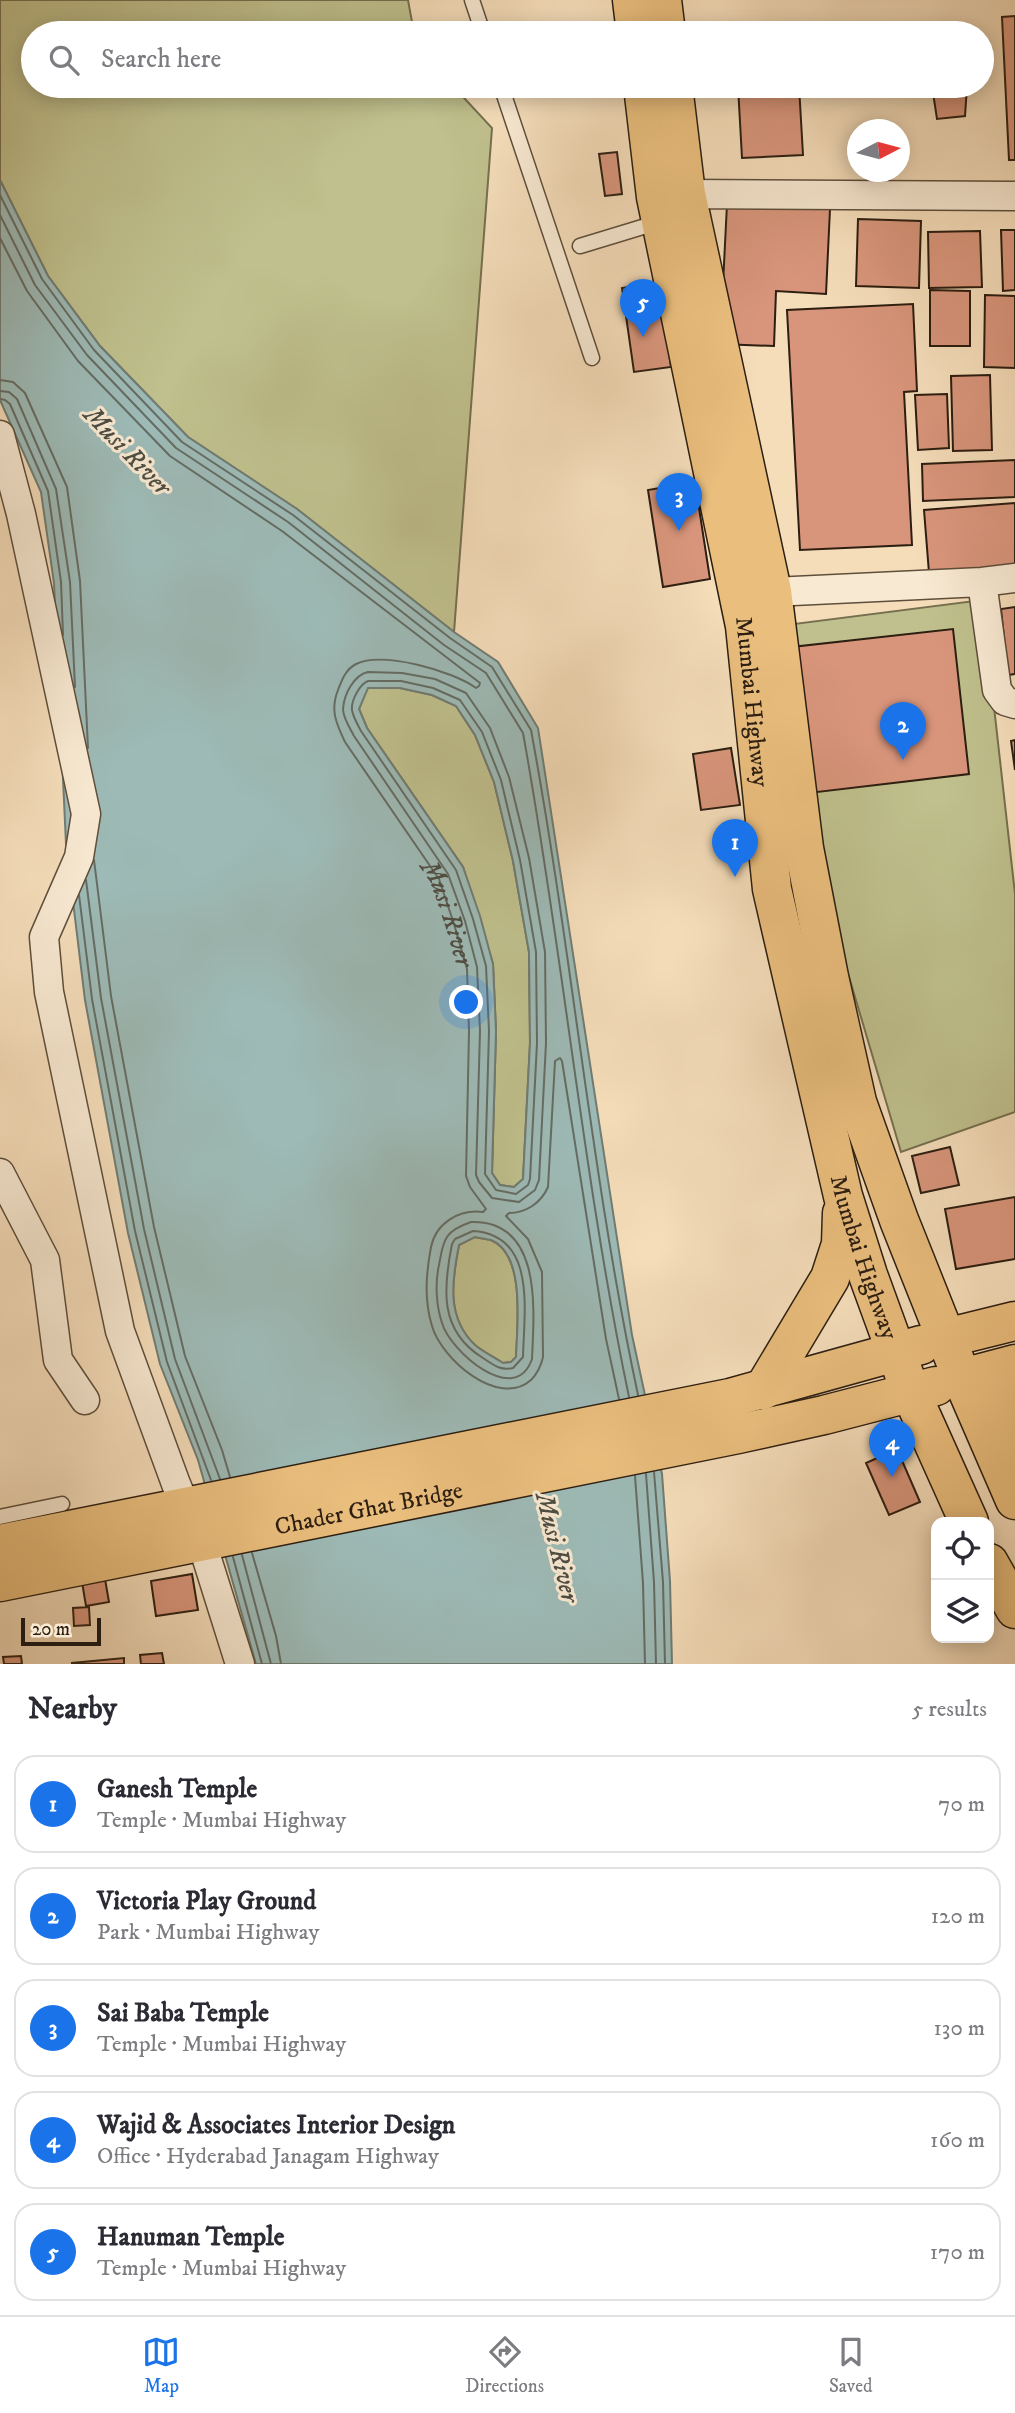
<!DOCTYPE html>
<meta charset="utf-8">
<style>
body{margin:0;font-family:"IM FELL DW Pica",serif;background:#f2f2f3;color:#2b2b33}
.controls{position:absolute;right:21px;bottom:21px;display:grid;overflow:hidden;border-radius:14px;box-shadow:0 4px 18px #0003}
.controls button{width:63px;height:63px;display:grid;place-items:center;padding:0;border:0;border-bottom:2px solid #e1e1e2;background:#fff;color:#2b2b33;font:35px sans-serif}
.compass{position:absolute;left:847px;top:119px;width:63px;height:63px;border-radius:50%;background:#fff;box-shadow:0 4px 18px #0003;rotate:84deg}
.scale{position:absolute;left:21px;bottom:18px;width:80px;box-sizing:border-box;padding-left:7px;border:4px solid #2c1e11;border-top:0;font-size:19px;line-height:24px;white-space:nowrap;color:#2c1e11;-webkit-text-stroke:5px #f8e9d2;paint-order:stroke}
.you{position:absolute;left:467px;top:1003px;width:24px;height:24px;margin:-18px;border:5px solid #fff;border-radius:50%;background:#1a73e8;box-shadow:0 0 0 10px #1a73e833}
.badge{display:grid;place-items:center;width:46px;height:46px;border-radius:50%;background:#1a73e8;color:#fff;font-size:23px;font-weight:700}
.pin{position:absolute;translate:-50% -58px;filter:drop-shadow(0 2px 4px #0008)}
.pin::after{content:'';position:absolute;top:37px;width:24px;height:21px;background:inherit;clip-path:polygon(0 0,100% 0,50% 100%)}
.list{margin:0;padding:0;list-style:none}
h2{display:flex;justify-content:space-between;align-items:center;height:91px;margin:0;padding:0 28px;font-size:30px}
h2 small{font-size:23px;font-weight:400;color:#7c7c81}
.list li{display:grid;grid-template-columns:46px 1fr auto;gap:21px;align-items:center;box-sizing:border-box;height:98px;margin:0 14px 14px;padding:0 14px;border:2px solid #e1e1e2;border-radius:21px}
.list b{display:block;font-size:26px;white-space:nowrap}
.list p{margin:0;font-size:23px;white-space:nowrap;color:#7c7c81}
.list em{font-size:23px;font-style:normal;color:#7c7c81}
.icon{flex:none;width:38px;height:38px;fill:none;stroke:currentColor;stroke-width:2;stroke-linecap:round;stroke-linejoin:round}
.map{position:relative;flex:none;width:1015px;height:1664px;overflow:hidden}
.search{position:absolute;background:#fff;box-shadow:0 4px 18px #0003;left:21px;right:21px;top:21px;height:77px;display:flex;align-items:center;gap:18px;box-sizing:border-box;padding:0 24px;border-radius:38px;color:#7c7c81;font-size:26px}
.sheet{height:651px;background:#fff}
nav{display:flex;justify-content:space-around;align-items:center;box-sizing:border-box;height:98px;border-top:2px solid #e1e1e2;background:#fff;font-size:19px;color:#7c7c81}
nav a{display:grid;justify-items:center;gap:4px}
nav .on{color:#1a73e8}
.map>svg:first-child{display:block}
.green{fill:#bfc08d;stroke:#766f4f;stroke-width:2}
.water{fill:#9dbab6;stroke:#707c74;stroke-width:2;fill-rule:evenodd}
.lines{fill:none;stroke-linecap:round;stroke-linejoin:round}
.shore{stroke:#646c64;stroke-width:2}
.building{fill:#d8957b;stroke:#2c1e11;stroke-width:2}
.lane-casing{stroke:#5e4e3b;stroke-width:17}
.street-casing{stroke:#5e4e3b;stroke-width:31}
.primary-casing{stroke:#2c1e11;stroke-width:41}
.highway-casing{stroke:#2c1e11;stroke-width:41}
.lane{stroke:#f8e9d2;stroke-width:14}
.street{stroke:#f8e9d2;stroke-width:28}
.primary{stroke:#eabe7d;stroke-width:38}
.highway{stroke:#eabe7d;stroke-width:38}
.labels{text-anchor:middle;stroke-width:6;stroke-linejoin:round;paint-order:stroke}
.street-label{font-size:24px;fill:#2c1e11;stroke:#f8e9d2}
.water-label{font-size:26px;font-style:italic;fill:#4e4d43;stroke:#f8e9d2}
</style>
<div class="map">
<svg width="1015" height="1664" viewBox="0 0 1015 1664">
<rect width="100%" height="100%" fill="#f5ddba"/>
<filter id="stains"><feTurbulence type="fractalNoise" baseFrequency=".00286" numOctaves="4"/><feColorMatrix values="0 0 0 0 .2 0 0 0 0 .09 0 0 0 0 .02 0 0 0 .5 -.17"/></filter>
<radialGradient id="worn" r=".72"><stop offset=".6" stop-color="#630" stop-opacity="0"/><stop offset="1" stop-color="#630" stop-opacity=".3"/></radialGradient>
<path class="green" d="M0 0H408L414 33H33V86H453L492 128 454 632 297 509 188 437 100 346 48 276 0 180Z
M982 600 1015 894V1112L901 1152 828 906 786 625Z
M367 688H400L432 695 456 706 475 735 494 782 513 861 529 952 530 1043 523 1179 514 1187 500 1185 492 1173 496 1031 493 964 463 867 367 728 359 709Z
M474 1237C479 1238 486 1239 491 1240 526 1254 517 1327 516 1357L511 1362 503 1363C494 1357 483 1352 475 1345 446 1318 452 1280 459 1245Z"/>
<path class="water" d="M0 180 48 276 100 346 188 437 297 509 454 632 498 662 538 728 632 1335 662 1474 670 1581 672 1664H256L198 1460 160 1364 128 1233 85 1000 66 844 54 583 41 492 0 400ZM368 688H400L432 695 456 706 475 735 494 782 513 861 529 952 530 1043 523 1179 514 1187 500 1185 492 1173 496 1031 493 964 480 916 463 867 367 728 359 709ZM475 1237C480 1238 486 1239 491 1240 526 1254 517 1326 516 1357L511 1362 503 1363C494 1357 483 1352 475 1345 446 1318 452 1280 459 1245Z"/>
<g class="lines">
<g class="shore">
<path d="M0 195 42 279 94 350 182 442 293 515 450 638 492 667 531 730C572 951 591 1175 638 1395"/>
<path d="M0 215 35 285 87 355 176 448 288 522 444 645 486 673 523 733C563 953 583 1177 629 1397"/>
<path id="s1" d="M0 238 27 291 78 361 170 456 282 531 480 683 479 686 476 688C453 671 383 651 356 664 345 670 342 680 338 690 330 710 336 723 345 742L439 879 454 924 467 969 469 1031 466 1176 470 1187 486 1209 483 1212C459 1209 436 1223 431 1247 426 1274 424 1300 432 1326 441 1358 498 1409 531 1380 538 1373 541 1366 543 1357L542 1272 528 1239 506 1216 509 1213C526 1213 541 1203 548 1187L555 1061 560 1058 562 1061 606 1339 619 1399"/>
<path d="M0 380 13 382 25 393 67 487 80 581 88 748"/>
<path d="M0 391 9 392 17 399 56 489 70 582 75 687"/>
<path d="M0 399 5 400 10 404 48 491 61 582 63 635"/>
<path d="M368 672 402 673 435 679 466 693 490 728 509 777 529 858 545 952 546 1043 539 1180 535 1190 519 1202 492 1198 479 1182 476 1175 480 1031 477 967 465 921 448 874 354 736C350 728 343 718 343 709 344 694 354 675 368 672Z"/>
<path d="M368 681H401L433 688 460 700 482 732 501 780 520 860 536 952 537 1043 530 1179 528 1185 516 1194 496 1190 485 1174 489 1031 486 966 473 919 456 870 361 731C358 725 353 717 352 710 351 700 360 684 368 681Z"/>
<path d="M94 860 111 996 154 1227 185 1356 222 1450 230 1477"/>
<path d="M86 880 101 998 144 1229 175 1359 220 1479"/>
<path d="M79 895 92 999 135 1231 167 1362 211 1480"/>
<path d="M471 1222C543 1220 534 1311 532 1359 515 1408 450 1351 442 1323 436 1305 435 1283 439 1265 444 1238 445 1231 471 1222Z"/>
<path d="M473 1231C537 1235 524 1311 523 1357L513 1368C500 1371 494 1365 483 1358 439 1331 443 1289 452 1244L455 1239Z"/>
<path d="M654 1472 663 1582 665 1664"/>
<path d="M646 1474 654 1582 656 1664"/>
<path d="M635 1476 643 1583 645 1664"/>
<path d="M252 1553 276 1636 281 1664"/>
<path d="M242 1555 271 1664"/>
<path d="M233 1557 262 1664"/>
</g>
</g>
<path class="building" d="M1015 16V160H1009L1002 17Z
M738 86H799L803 155 742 158Z
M932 86H967L965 116 937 119Z
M617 152 622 194 605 196 599 154Z
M727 204 830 209 826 294 776 291 774 346 720 344Z
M858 219 921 221 919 288 856 286Z
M1001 230H1015V290L1003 291Z
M980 231 982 287 929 288 928 232Z
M659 282 671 367 634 372 622 288Z
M930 290 970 291V346H930Z
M985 295 1015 296V368L984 367Z
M913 304 917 391 904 392 912 545 800 550 787 310Z
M990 375 992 450 953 451 951 376Z
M947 394 949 448 918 450 915 395Z
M1015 460V497L923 501 922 464Z
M695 482 710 579 663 587 648 490Z
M1015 503V566L929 573 924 510Z
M1015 607V674L1008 675 1001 609Z
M953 629 969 774 809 793 792 647Z
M1015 740V770L1011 741Z
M731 748 740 805 701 810 693 754Z
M950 1147 959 1185 921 1193 912 1156Z
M1015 1197V1259L956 1269 945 1209Z
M897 1449 920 1502 889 1515 866 1463Z
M192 1574 198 1610 156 1616 151 1581Z
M105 1579 109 1602 86 1606 82 1582Z
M89 1607 90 1625 74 1626 73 1608Z
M162 1653 164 1664H141L140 1655Z
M21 1656 22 1664H4L3 1657Z
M124 1658V1664H72V1663Z"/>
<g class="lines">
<defs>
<path id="lane" d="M472 0 483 33
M501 86 592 358
M580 246 659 222
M0 1517 62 1504"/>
<path id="street" d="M668 196 686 194 1015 196
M0 435 21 514 86 814 79 857 44 937 49 992 120 1331 176 1484 206 1556 240 1664
M982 582 997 690 1005 701 1015 704
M752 593 982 582 1015 578
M0 1173 45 1260 58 1360 85 1400"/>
<path id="primary" d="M946 1338 1015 1321
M962 1378 1015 1364"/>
<g id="highway">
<path d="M632 0 636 33"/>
<path d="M662 0 666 33"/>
<path id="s2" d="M643 86 656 197 745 626 772 889 843 1196 868 1275 911 1393 969 1522"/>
<path d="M673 86 686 194 772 591 804 848 829 977 857 1102 899 1220 962 1378 1015 1500"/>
<path d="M763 1390 830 1278 841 1244 842 1213"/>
<path d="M997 1452C994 1422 998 1404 1015 1380"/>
<path d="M0 1544 730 1398 921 1345"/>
<path d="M989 1563 1015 1609"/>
<path id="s3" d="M0 1582 738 1434 824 1415 936 1386"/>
</g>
</defs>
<use href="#lane" class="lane-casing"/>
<use href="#street" class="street-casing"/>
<use href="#primary" class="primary-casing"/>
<use href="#highway" class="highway-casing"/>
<use href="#lane" class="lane"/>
<use href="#street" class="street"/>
<use href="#primary" class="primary"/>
<use href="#highway" class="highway"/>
</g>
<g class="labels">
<g class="street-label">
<text dy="8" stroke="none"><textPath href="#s2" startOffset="626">Mumbai Highway</textPath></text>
<text dy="8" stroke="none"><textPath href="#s2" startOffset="1194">Mumbai Highway</textPath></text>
<text dy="8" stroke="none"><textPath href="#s3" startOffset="376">Chader Ghat Bridge</textPath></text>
</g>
<g class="water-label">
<text transform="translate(128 450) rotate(46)" y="9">Musi River</text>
<text dy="9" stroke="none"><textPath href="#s1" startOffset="1083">Musi River</textPath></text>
<text transform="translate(558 1547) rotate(76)" y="9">Musi River</text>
</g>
</g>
<rect width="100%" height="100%" filter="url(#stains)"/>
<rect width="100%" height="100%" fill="url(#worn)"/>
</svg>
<div class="controls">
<button><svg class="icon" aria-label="locate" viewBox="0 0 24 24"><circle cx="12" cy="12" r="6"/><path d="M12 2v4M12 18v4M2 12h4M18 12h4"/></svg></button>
<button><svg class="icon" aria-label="layers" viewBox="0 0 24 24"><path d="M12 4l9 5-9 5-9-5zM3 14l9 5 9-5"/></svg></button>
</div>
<svg class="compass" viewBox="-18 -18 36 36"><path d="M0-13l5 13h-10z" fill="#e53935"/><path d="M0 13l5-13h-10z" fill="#7c7c81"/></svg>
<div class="scale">20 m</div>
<div class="you"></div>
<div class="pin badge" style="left:735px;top:877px">1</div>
<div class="pin badge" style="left:903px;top:760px">2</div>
<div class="pin badge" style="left:679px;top:531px">3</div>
<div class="pin badge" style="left:892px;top:1477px">4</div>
<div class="pin badge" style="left:643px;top:337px">5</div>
<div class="search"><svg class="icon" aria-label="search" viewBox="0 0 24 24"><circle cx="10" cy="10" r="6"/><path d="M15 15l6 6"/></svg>Search here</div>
</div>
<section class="sheet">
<h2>Nearby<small>5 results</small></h2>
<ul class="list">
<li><span class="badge">1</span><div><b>Ganesh Temple</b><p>Temple · Mumbai Highway</p></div><em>70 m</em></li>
<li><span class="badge">2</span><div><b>Victoria Play Ground</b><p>Park · Mumbai Highway</p></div><em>120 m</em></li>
<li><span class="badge">3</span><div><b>Sai Baba Temple</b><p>Temple · Mumbai Highway</p></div><em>130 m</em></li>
<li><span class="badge">4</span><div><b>Wajid &amp; Associates Interior Design</b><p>Office · Hyderabad Janagam Highway</p></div><em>160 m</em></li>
<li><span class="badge">5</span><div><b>Hanuman Temple</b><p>Temple · Mumbai Highway</p></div><em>170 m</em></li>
</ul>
</section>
<nav>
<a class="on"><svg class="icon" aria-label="map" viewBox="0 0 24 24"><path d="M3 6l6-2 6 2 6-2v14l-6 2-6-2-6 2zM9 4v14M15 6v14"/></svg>Map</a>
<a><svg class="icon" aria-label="directions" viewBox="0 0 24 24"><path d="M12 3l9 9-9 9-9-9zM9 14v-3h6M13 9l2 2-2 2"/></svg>Directions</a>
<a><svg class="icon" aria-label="saved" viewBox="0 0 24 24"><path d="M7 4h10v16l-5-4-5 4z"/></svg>Saved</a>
</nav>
